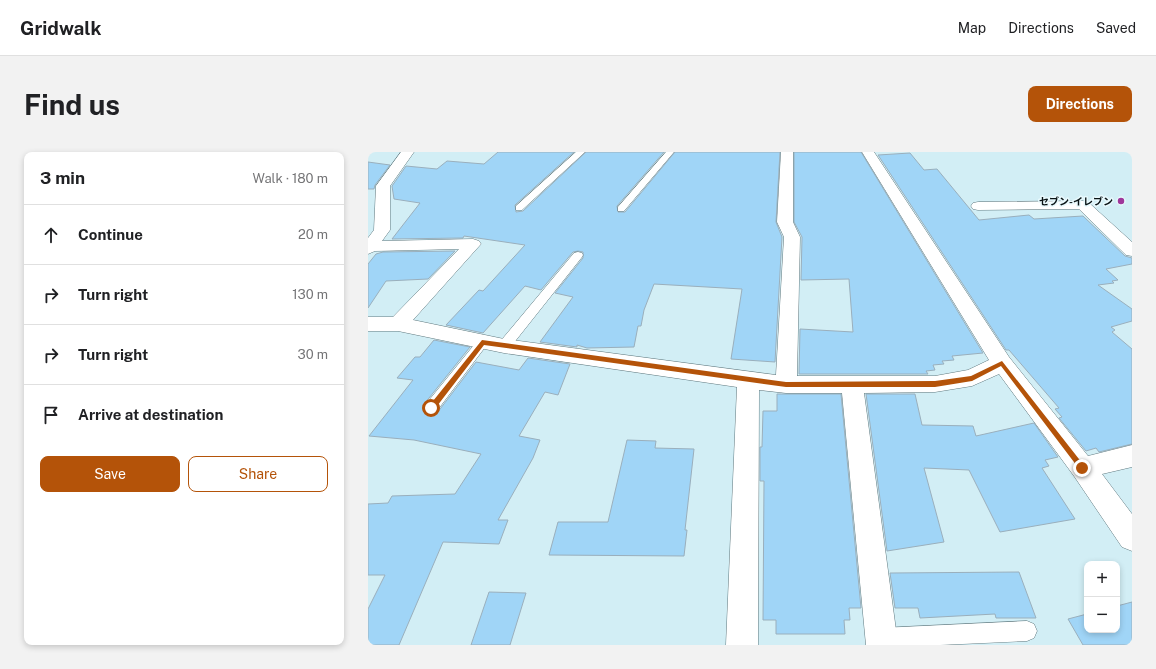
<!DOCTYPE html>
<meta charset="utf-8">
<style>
body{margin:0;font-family:"Public Sans","Noto Sans JP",sans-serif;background:#f2f2f2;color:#202124}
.controls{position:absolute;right:12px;bottom:12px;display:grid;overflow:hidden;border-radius:8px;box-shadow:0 2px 6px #0003}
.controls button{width:36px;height:36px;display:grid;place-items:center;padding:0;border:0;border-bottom:1px solid #e0e0e0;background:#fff;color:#202124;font:20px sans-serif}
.stop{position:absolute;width:12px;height:12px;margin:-9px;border:3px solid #b45309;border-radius:50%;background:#fff}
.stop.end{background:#b45309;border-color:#fff;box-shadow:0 1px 4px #0008}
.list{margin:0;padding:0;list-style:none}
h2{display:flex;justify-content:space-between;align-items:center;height:52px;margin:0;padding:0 16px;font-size:17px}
h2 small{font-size:13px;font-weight:400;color:#757577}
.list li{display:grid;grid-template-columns:26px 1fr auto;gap:12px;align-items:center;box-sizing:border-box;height:60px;padding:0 16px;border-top:1px solid #e0e0e0}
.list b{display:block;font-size:15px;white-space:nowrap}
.list em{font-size:13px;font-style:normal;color:#757577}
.actions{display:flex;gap:8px;padding:12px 16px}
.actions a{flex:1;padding:9px 0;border:1px solid #b45309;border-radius:8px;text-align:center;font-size:14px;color:#b45309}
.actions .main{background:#b45309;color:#fff}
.icon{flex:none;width:22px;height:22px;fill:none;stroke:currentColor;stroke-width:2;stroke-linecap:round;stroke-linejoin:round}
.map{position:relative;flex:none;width:764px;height:493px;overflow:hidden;border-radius:8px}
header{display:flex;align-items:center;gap:24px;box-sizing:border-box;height:56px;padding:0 20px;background:#fff;border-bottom:1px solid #e0e0e0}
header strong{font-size:19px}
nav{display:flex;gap:22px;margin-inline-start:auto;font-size:14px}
.intro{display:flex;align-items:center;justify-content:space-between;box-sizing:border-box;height:96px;padding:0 24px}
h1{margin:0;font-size:28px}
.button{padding:10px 18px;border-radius:8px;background:#b45309;color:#fff;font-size:14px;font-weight:700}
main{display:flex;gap:24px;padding:0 24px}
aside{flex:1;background:#fff;border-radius:8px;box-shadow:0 2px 6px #0003}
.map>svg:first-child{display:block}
.building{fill:#a0d5f7;stroke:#9aafbc}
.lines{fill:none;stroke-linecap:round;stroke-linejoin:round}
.service-casing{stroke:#60797f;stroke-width:1}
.minor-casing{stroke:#60797f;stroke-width:1}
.service{fill:#fff;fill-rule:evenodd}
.minor{fill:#fff;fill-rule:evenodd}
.route{fill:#b45309}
.poi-dot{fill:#9f379b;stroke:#e8f9fd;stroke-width:1.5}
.labels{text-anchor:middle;stroke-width:3;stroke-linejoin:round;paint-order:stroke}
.far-poi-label{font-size:10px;font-weight:bold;fill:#081214;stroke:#e8f9fd;text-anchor:end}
</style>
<header>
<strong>Gridwalk</strong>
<nav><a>Map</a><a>Directions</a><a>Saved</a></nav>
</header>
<div class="intro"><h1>Find us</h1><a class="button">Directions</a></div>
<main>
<aside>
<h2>3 min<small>Walk · 180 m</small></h2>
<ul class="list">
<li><svg class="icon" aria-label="ahead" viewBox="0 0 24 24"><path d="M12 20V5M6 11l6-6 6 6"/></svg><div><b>Continue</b></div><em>20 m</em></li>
<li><svg class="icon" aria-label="right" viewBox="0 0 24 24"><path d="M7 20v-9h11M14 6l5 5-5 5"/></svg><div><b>Turn right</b></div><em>130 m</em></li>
<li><svg class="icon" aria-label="right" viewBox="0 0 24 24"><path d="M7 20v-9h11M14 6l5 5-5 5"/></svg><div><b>Turn right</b></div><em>30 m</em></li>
<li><svg class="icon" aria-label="arrive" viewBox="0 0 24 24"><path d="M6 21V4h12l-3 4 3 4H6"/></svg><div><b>Arrive at destination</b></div></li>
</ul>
<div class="actions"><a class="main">Save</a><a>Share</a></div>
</aside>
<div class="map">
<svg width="764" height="493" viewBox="0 0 764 493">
<rect width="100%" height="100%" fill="#d2eef5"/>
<path class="building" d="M130 0H206L147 53 148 60 155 59 218 0H296L249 54 250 60H257L307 0H412L408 70 414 85 407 210 363 207 374 137 286 132 276 158 273 174H270L266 195 219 196 209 193V195L172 190 205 145 187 141 215 106V100L210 99 205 100 173 138 157 134 115 181 78 173 111 138 115 139 157 93 96 84 95 86 24 87 52 51 26 47 24 34 38 14 69 17 79 9 116 12Z
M426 0H493L615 201 584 204 586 208 574 209 576 212 565 213 567 218 558 219 560 222H431L432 177 485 180 481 127 433 128 434 85 426 70Z
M542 1 556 18 569 17 611 68 661 63 666 67 715 64 757 104 764 106V112L738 117 750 128 744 129 746 131 730 133 764 157V169L743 175 747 178 744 180 764 197V292L731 300 728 296 718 299 691 266 694 265 687 257 691 256 641 198H638L510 3Z
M0 10 22 13 7 33 6 37H0Z
M87 99 60 127 18 129 0 156V112L8 102 15 100Z
M66 188 102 195 57 251 55 257 57 261 62 263 69 261 108 210 151 218 160 206 202 212 190 243 177 240 151 284 172 288 165 306 130 368H140L131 392 75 390 31 493H0V457L17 423H0V352L20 351 24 344 87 342 113 302 46 288 1 284 45 228 29 226 47 205H52Z
M409 242H473L493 456H481L482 468H476L477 482H408V468H395L396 329H392V295H394L395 259H409Z
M498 242H547L554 273 605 274 608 284 666 271 690 305 677 308 681 314 674 316 707 367 632 380 601 318 556 316 576 390 519 399Z
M259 288 288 289 287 296 326 297 317 378H319L316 404 181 403 190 370H240Z
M651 420 668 466H628L627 462 552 466 550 456H527L522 421Z
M121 440 158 441 142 493H103Z
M764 450V493H715L700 467 719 462V478H749V454Z"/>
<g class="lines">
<defs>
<path id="service" d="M208 0H217L154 58H148V54Z
M298 0H306L256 59H250V55Z
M210 100 214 101 215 103 214 105 141 197H131L130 194 131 191 206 101Z
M114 186 118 188 120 191 118 194 68 260 63 262 58 260 56 256 58 252 110 188Z
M659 469 666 472 669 479 666 486 659 489 572 493H506L503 486 506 479 513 476Z"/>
<path id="minor" d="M33 0H46L22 34V78L14 89 105 87 111 89 113 92 45 168 136 187 408 223 416 85 409 70 413 0H425V70L432 85 429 224H567L600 218 621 208 494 0H506L641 205 720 304 764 293V315L734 322 764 362V399L754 395 706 324 631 222 604 234 567 240 496 241 530 493H498L474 241H418L391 238 390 493H358L369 235 136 201 30 179H0V165H25L91 97 7 99 0 102V86L6 78 8 34Z
M715 49 720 50 764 90V104L758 103 711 57 610 58 605 57 603 54 605 51 610 50Z"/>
</defs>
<use href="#service" class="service-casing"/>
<use href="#minor" class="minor-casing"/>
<use href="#service" class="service"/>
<use href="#minor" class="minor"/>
</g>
<path class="route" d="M114 188 418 230 567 229 603 224 634 209 718 316 714 319 712 318 633 214 604 229 567 235H418L116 193 66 258H61V254Z"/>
<circle class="poi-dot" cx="753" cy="49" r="4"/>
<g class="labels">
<g class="far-poi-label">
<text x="745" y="53">セブン-イレブン</text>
</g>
</g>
</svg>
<div class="controls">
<button>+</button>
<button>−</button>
</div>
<div class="stop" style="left:63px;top:256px"></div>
<div class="stop end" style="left:714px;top:316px"></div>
</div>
</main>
